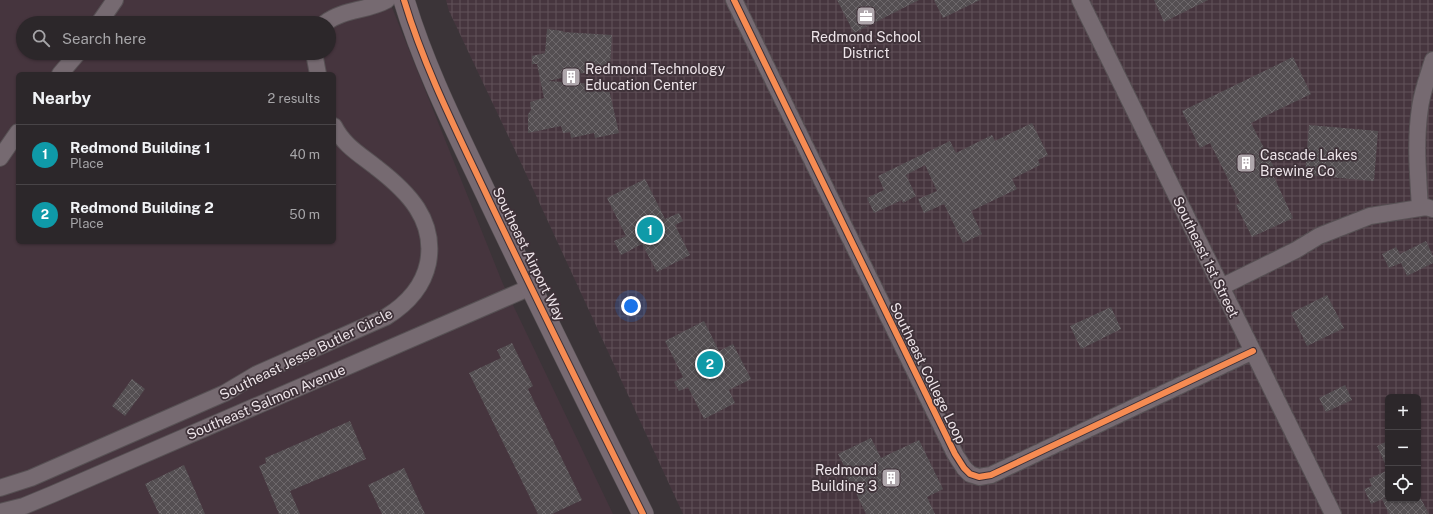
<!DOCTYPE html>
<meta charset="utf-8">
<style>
body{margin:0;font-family:"Public Sans",sans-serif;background:#383336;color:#f1f3f6}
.controls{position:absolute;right:12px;bottom:12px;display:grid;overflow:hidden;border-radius:6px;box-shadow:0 1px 3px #0004}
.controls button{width:36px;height:36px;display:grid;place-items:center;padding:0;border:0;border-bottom:1px solid #484447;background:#2c272a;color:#f1f3f6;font:20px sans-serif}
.you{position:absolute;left:631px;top:306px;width:14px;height:14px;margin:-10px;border:3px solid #fff;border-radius:50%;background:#1a73e8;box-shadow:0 0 0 6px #1a73e833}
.badge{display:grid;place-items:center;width:26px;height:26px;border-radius:50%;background:#8bbbb9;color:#fff;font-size:13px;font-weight:700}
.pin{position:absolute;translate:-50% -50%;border:2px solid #fff;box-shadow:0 1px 4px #0006}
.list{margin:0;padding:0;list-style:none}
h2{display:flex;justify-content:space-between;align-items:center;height:52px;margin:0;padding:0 16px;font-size:17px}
h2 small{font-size:13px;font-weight:400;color:#a6a5a8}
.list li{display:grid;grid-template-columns:26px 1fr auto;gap:12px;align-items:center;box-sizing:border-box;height:60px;padding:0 16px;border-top:1px solid #484447}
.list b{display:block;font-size:15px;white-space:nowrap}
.list p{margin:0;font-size:13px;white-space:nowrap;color:#a6a5a8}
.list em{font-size:13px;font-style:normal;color:#a6a5a8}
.icon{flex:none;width:22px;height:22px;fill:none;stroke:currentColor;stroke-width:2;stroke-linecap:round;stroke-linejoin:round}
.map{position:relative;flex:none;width:1433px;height:514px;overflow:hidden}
.search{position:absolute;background:#2c272a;box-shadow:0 1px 3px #0004;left:16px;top:16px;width:320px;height:44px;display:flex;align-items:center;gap:10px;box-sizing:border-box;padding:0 14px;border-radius:22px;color:#a6a5a8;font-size:15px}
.panel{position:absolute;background:#2c272a;box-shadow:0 1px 3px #0004;left:16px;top:72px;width:320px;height:172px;border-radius:6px}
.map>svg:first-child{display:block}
.built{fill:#46353e;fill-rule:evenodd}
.industrial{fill:url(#industrial-grid);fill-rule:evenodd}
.building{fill:url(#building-cross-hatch)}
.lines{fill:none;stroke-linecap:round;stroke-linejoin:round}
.minor-casing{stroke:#575154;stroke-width:18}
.major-casing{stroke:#575154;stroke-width:22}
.minor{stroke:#766a71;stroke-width:16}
.major{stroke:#776a72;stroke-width:21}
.cycleway-casing{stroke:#3e3138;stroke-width:8}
.cycleway{stroke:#f68b52;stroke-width:6}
.labels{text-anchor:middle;stroke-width:3.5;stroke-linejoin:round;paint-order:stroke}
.poi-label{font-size:14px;fill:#eee5ea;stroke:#3e3138;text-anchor:start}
.street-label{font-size:14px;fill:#eee5ea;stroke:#3e3138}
</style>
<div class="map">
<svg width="1433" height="514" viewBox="0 0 1433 514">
<defs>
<pattern id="industrial-grid" width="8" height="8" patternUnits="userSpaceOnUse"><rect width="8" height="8" fill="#46353e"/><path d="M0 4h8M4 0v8" fill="none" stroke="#61525a"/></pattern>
<pattern id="building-cross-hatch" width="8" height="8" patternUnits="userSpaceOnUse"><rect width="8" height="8" fill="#544f52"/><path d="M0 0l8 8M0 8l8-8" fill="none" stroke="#6d686b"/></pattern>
</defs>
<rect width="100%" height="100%" fill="#3b3438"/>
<path class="built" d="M0 0H389L503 284 613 514H0ZM23 23H329V53H23ZM18 74H334V242H18Z"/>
<path class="industrial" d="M446 0H1433V514H683L521 163 449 11ZM1388 397H1418V499H1388Z"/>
<path class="building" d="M837 0H919L854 33Z
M934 0H980L943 18Z
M1154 0H1208L1164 22Z
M547 29 563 31V32L612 35 610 67 548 81 608 85 619 133 595 138 594 133 571 138 570 132 563 133 561 126 528 133V114L531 110 530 102 544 98 537 64H532V56L545 53Z
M1293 57 1311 94 1251 123 1277 173 1273 175 1293 218 1252 237 1236 205 1240 203 1210 143 1200 148 1182 111Z
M1032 123 1048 155 1038 160 1040 165 1012 179 1017 189 971 211 982 234 963 243 944 204 924 213 918 199 937 191 925 165 906 175 916 196 903 203 902 200 874 213 867 198 884 190 878 176 950 141 956 153 992 135 995 141Z
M1309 125 1378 131 1374 181 1305 175Z
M645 179 665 219 679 213 683 221 675 225 690 255 657 272 642 244 621 255 614 241 626 236 607 198Z
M1426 241 1433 256V263L1407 276 1401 263 1389 268 1382 254 1396 247 1400 254Z
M1327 295 1344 328 1307 346 1291 313Z
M1111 307 1121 329 1081 349 1070 326Z
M704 321 719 351 733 344 751 379 729 390 735 403 704 419 688 387 679 391 674 382 683 377 665 341Z
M512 343 533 386 528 389 582 500 552 514H538L469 373 501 358 497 350Z
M132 379 145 389 125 416 112 406Z
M1345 385 1352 400 1326 412 1319 398Z
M350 421 366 459 290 491 300 514H279L259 466 266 463 265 458Z
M871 438 881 458 919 440 943 489 927 497 935 514H866L853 487 844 491 840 481 849 476 838 454Z
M1388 441V497L1383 499H1421L1429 514H1389L1382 499 1371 504 1364 489 1372 486 1369 479 1388 470 1377 446Z
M184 465 205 514H159L145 484Z
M404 468 425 514H382L368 485Z"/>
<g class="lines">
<defs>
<path id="minor" d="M734 0 955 454 964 468 970 474 979 477 991 475 1253 351
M1080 0 1333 514
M99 23 115 0
M325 23C343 9 368 11 387 0
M314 53 318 74
M60 74 78 53
M0 158 18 132
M1420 208C1418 175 1415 141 1420 108 1422 92 1428 76 1433 60
M1221 287 1296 250 1319 236 1370 216 1426 207 1433 209
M0 488 31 478 225 393 257 374 386 317C407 304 423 287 428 263 436 220 408 192 377 168 361 155 344 146 334 126
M0 512 24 506 53 494 531 287"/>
<path id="major" d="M404 0C425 70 459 136 490 202 540 307 591 410 643 514"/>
</defs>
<use href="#minor" class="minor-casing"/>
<use href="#major" class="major-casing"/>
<use href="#minor" class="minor"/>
<use href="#major" class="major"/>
<defs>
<path id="cycleway" d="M404 0C425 70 459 136 490 202 540 307 591 410 643 514
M734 0 955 454 964 468 970 474 979 477 991 475 1253 351"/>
</defs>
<use href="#cycleway" class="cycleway-casing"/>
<use href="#cycleway" class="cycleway"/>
</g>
<defs>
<symbol id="office-square" viewBox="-11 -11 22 22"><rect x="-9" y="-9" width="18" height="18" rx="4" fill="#afa7ac" stroke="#3e3138"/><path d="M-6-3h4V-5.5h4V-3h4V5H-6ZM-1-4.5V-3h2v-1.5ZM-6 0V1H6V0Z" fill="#fff"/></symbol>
<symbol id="building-square" viewBox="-11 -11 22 22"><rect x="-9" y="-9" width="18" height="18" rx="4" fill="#afa7ac" stroke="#3e3138"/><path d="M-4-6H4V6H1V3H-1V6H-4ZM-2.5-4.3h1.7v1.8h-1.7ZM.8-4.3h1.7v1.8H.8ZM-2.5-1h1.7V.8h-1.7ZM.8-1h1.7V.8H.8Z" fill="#fff"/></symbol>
</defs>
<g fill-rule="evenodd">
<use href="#office-square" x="855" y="5" width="22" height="22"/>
<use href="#building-square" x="560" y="66" width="22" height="22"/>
<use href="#building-square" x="1235" y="152" width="22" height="22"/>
<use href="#building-square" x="880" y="467" width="22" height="22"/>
</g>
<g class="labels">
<g class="poi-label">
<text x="866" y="42" text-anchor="middle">Redmond School<tspan x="866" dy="16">District</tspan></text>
<text x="585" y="74">Redmond Technology<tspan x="585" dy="16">Education Center</tspan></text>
<text x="1260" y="160">Cascade Lakes<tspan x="1260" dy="16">Brewing Co</tspan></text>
<text x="877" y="475" text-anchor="end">Redmond<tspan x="877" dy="16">Building 3</tspan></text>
</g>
<g class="street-label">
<text transform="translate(529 254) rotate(64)" y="5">Southeast Airport Way</text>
<text transform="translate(1206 257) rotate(64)" y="5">Southeast 1st Street</text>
<text transform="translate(306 354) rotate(-26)" y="5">Southeast Jesse Butler Circle</text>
<text transform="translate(928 373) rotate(64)" y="5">Southeast College Loop</text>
<text transform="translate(266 402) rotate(-23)" y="5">Southeast Salmon Avenue</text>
</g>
</g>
</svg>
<div class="controls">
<button>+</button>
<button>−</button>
<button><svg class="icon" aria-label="locate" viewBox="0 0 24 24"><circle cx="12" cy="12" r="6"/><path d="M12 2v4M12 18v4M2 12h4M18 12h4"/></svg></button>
</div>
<div class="you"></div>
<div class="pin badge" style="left:650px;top:230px;background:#0f9aa8">1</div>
<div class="pin badge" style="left:710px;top:364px;background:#0f9aa8">2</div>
<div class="search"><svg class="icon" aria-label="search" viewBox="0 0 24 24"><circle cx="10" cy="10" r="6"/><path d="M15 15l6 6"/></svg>Search here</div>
<section class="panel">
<h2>Nearby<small>2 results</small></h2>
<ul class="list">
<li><span class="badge" style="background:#0f9aa8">1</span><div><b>Redmond Building 1</b><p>Place</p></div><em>40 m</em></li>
<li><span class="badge" style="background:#0f9aa8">2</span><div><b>Redmond Building 2</b><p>Place</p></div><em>50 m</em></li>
</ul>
</section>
</div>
